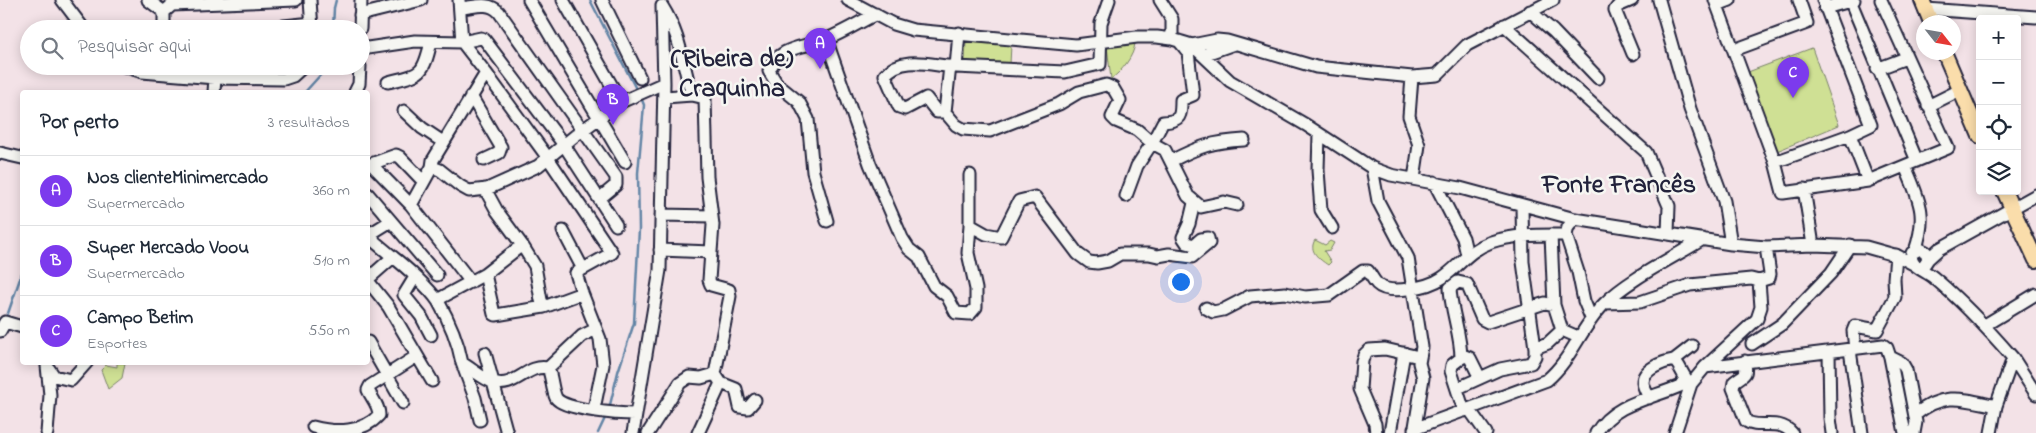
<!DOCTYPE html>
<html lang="pt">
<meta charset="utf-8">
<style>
body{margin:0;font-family:"Indie Flower",sans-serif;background:#f6f6f7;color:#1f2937}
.controls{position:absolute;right:15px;top:15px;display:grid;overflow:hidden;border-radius:5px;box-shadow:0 2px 12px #0003}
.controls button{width:45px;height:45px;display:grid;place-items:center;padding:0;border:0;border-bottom:1px solid #e0e1e3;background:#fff;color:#1f2937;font:25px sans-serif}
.compass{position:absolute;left:1916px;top:15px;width:45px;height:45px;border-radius:50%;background:#fff;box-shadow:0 2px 12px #0003;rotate:121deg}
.you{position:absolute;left:1180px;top:281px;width:18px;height:18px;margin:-12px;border:4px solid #fff;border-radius:50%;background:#1a73e8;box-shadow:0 0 0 8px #1a73e833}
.badge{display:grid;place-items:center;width:32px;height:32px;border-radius:50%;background:#7c3aed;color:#fff;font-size:16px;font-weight:700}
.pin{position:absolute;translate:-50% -41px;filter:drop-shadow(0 1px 2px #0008)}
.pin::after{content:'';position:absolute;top:26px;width:18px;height:15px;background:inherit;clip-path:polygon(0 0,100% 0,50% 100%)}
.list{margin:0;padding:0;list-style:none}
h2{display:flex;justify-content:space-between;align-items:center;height:65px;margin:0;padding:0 20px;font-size:21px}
h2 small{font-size:16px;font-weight:400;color:#747a83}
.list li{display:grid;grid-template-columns:32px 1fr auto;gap:15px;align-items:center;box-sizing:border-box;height:70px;padding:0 20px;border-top:1px solid #e0e1e3}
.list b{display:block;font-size:19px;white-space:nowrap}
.list p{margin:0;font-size:16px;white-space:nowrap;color:#747a83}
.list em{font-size:16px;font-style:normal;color:#747a83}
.icon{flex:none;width:28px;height:28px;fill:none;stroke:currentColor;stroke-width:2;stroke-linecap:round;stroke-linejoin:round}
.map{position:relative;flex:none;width:2036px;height:433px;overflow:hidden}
.search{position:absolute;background:#fff;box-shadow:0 2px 12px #0003;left:20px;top:20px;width:350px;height:55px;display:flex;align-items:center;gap:12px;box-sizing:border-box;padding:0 18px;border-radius:28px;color:#747a83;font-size:19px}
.panel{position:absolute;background:#fff;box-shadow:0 2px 12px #0003;left:20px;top:90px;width:350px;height:275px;border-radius:5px}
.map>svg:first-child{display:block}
.green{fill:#cfe094;stroke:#788168}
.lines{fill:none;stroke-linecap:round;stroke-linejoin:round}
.stream{stroke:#6385a6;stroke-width:2.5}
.minor-casing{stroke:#22223b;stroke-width:15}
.major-casing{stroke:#22223b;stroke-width:18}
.minor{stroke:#f6f6f2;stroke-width:11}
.major{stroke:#faddab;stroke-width:14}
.labels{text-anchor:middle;stroke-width:5;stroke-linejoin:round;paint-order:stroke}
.district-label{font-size:26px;font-weight:bold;fill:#22223b;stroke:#f6f6f2}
</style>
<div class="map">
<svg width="2036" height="433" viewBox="0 0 2036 433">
<rect width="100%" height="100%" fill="#f3e2e7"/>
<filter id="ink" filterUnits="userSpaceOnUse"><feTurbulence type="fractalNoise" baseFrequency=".02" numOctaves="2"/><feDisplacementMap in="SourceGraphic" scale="10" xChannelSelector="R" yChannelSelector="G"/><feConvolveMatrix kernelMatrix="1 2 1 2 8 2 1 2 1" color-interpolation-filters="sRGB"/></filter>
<g filter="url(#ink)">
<path class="green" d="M966 42 1011 45 1010 64 965 62Z
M1135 43C1134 56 1122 71 1111 79L1107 46Z
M1812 48 1839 125 1777 151 1748 72Z
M1315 240 1325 245 1330 241 1334 243 1330 250 1324 251 1331 262 1328 265C1319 259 1308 251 1315 240Z
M117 363H125L122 378 108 389 101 370 106 365 117 367Z"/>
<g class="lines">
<path class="stream" d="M590 0 636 89
M333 29 334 8 336 0
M305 92 324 71 326 66
M6 319 22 273
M609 409 618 372 634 323 639 229 638 173 644 105 642 100
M598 433 606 416"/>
<defs>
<path id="minor" d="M62 0 84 29
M148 0 164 12
M310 0 312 29
M459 0 462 42 486 73 433 160 432 167 411 205 471 282
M529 0 625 162
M563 0 621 102 664 83 662 7
M602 0 640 78
M848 0 893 24 913 30 1076 45 1137 37H1157L1172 39 1192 45 1230 81 1306 125 1372 168 1391 175 1460 188 1575 219 1731 244 1766 247 1813 245 1866 247 1898 256 1913 264
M1160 0 1172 19V39
M1632 0 1618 6 1615 10 1633 54
M1659 0 1690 109 1724 201 1731 244
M1715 0 1775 162 1783 193 1868 181 1948 148 1881 0
M1850 0 1917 161
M1717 5 1730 0
M662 6C681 36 682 62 692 95L705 98 707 177 713 225 711 252
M460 8C475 7 488 1 499 12L616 177V185L599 199
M1825 8 1854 0
M1926 9 2036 17
M1530 11 1553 31 1598 78
M360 15 421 0
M1504 25 1646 152 1669 206 1668 233
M164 29V12L172 5 296 0
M256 29 312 23
M360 29 361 0
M959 33 956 67 1065 72 1100 64 1101 23 1109 0
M826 39 870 164 902 238 909 249 919 257 934 286 947 296 956 313 970 314 976 307V289L968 253 970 225 986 234 1001 237 1019 201 1035 197 1078 254 1089 262 1097 263 1108 261 1120 254H1149L1158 256 1169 254 1192 257 1209 243 1208 238 1201 239 1194 245 1187 243 1183 237 1189 224 1194 203
M1192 45 1217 40 1227 41 1316 67 1412 77
M361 49 415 41 462 42 481 38 484 39 564 145 616 225
M1734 50 1807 23 1799 0
M1203 55 1234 44
M124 66 142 72 215 78 284 79 293 76 304 66
M950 66 945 112 956 125 963 129 990 131 1059 104 1079 92 1106 85 1113 88 1120 100 1112 117 1116 121 1137 130 1152 143 1165 150 1188 196 1201 207 1224 202 1237 205
M1877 69 1906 58
M486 73 548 158 612 253 576 273 582 293 544 307 541 300 535 266 522 245
M388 82C421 74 423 76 431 42
M214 92 215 78
M355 92 359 84 360 66
M471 96 501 147 499 153 484 160
M665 97 692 95
M1928 106 1960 90
M404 111 422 128 443 142
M945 112H937L926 98 905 109 899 107 885 75C903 54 933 66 956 67
M1319 134 1318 170 1321 210 1332 228
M1850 135 1868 181
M0 153 22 158
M1171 161C1200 146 1212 142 1244 140
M1775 162 1850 135 1871 125 1823 0
M1905 166C1919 200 1928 213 1915 251
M432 167 440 170 460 186 469 191 487 189 538 166 576 135 621 102
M1372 168 1378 201 1408 258 1422 347 1419 363 1423 378 1414 433
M1414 179 1419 145 1409 116 1412 77 1437 75 1467 45 1553 0
M1434 182 1463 238 1467 255
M1804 189 1813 245
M368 194 391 221 370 234 368 231
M1126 196 1137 166 1152 143 1163 122C1181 121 1181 116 1181 100L1193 95 1188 52 1179 41
M411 205 371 164 396 155 400 157 423 181
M661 215 712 216
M391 221 437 275
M827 221 813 172 808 119 799 102 777 84 769 71C779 45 805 48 827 39 844 32 860 22 876 14
M970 225V175
M563 231 583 269
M1551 235 1554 305
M1566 235 1578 272 1584 301 1591 318
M660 250 711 252 709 280 711 285 729 290 730 296 715 374 721 383 736 389 740 407 748 408 755 400
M393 257C406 267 429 288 438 301 449 320 458 342 462 363 471 368 484 380 493 382 515 390 527 363 548 368 552 377 552 390 556 398 564 410 620 414 635 414
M1928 259 1939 249 2036 195
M1919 267 1924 265 1928 259 1926 252 1920 249 1912 253C1908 266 1924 270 1933 277 1962 301 1988 329 2013 358L1996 406 1991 433
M485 274 494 314 496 315 544 307
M415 277 404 295 421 316 431 335
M368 279 393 257 375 242 370 234
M368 281 388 306 432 381
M1458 282 1467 284 1482 319 1488 322 1545 303 1554 305 1562 330 1578 337
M1458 282 1450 288C1451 312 1461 334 1461 358L1452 365 1451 371 1464 411
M582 293 600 339 603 365 594 409
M437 300 485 274 522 245 497 211 485 189H487
M1605 303 1640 302 1690 285 1751 279 1759 281
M1206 308 1213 312 1223 310 1250 296 1285 293 1305 297 1329 295 1363 271H1368C1371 275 1373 280 1377 284 1389 296 1429 287 1442 278 1460 266 1467 251 1491 242 1514 234 1542 235 1566 235L1568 227 1575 219
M1985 325 2036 294
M0 331 5 322 22 327
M368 342 403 403
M1752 344 1782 324 1831 273 1850 245
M1535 348 1548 343 1562 330
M1855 349 1853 331 1855 326 1877 330 1895 297 1894 279 1896 255
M1850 350 1862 433
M1829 352 1830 418 1832 433
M485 353 507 433
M1890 357 1902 363 1906 370 1916 422 1914 433
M1461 358 1465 356 1470 358 1480 378
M2013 358 2036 394
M1674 360 1692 346
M1745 361C1747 377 1745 373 1734 382L1733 388 1746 421C1758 430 1778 417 1792 433
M462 363 475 398 480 420
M47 366 50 395 47 433
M47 366 54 376 71 380 87 362
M1705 367 1883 345 1887 348 1890 357 1905 433
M548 368 582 336 596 329
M1458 388 1500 369 1531 363 1535 356V348L1523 262 1522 206
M1649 398C1647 393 1643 387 1643 382 1643 369 1663 362 1674 360 1681 366 1682 376 1690 383
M1469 409 1486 433
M1915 415C1944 391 1963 399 1996 406
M313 427C336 433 363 433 379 415 379 405 372 399 368 390L370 386 417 356
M1414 429 1547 380C1572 359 1582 325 1605 303 1629 279 1673 258 1703 239
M633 433 660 270 664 83
M648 433 680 383 689 377 701 378 715 374
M698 433 721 383
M1376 433 1375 424 1360 389 1362 361 1364 355 1369 350 1385 349 1419 357
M1390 433 1404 353
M1596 433C1614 403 1650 399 1680 386L1685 379
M1675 433 1691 384 1705 367 1757 319 1761 307 1759 281 1769 278 1770 274 1766 247"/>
<path id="major" d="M1922 0 1931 22
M1944 52 1980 136
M2004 191 2036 260"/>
</defs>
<use href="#minor" class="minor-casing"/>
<use href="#major" class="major-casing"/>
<use href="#minor" class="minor"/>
<use href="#major" class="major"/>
</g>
</g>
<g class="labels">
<g class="district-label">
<text x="732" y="66">(Ribeira de)<tspan x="732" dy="30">Craquinha</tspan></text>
<text x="1619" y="192">Fonte Francês</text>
</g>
</g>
</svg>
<div class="controls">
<button>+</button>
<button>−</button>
<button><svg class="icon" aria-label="locate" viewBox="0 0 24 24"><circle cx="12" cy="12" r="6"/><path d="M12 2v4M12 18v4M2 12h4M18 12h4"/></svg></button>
<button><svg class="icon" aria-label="layers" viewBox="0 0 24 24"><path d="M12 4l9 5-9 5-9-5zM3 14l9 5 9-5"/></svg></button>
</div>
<svg class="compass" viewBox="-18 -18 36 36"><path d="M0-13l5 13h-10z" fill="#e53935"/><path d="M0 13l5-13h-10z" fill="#747a83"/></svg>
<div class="you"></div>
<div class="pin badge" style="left:820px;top:69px">A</div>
<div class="pin badge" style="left:613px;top:125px">B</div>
<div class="pin badge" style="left:1793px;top:98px">C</div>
<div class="search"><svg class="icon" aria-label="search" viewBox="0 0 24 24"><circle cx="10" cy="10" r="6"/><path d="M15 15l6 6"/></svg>Pesquisar aqui</div>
<section class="panel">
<h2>Por perto<small>3 resultados</small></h2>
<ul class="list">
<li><span class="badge">A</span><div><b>Nos clienteMinimercado</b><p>Supermercado</p></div><em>360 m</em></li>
<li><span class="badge">B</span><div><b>Super Mercado Voou</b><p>Supermercado</p></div><em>510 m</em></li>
<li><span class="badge">C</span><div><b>Campo Betim</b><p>Esportes</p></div><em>550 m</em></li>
</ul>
</section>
</div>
